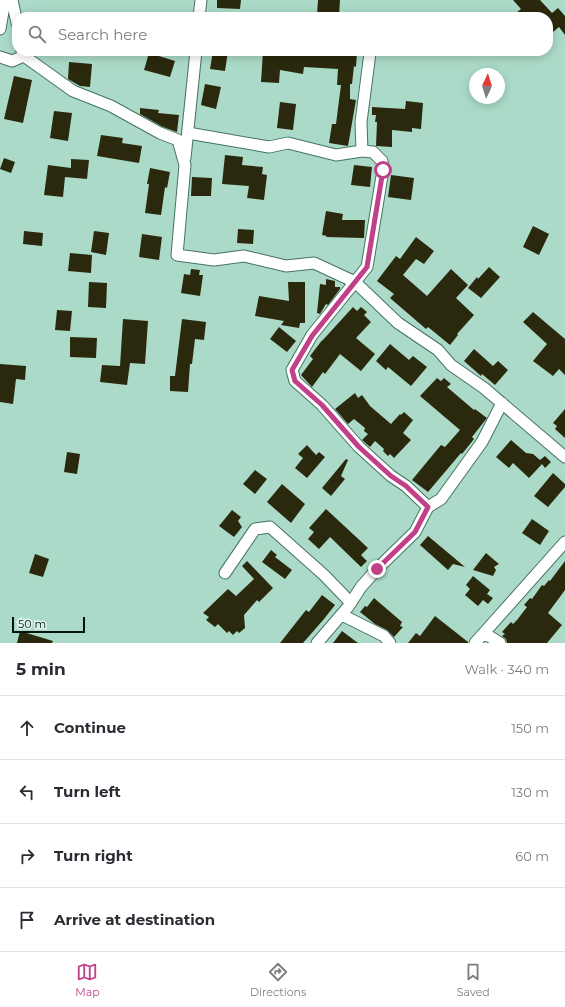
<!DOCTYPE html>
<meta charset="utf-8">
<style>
body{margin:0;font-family:Montserrat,sans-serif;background:#f2f2f3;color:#2b2b33}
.compass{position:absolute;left:469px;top:68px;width:36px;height:36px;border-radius:50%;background:#fff;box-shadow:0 2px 10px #0003;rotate:4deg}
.scale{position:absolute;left:12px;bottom:10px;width:73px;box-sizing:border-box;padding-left:4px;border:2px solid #02120c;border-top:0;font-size:11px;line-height:14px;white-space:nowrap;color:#02120c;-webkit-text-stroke:3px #def6ec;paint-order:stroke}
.stop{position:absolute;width:12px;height:12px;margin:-9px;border:3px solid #c0408a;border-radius:50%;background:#fff}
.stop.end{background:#c0408a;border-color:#fff;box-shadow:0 1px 4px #0008}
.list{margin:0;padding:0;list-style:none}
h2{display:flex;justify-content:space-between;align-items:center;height:52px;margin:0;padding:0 16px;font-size:17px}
h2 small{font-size:13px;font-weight:400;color:#7c7c81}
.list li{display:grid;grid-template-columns:26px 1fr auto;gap:12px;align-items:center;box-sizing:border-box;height:64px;padding:0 16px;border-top:1px solid #e1e1e2}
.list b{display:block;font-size:15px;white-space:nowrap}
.list em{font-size:13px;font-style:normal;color:#7c7c81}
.icon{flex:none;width:22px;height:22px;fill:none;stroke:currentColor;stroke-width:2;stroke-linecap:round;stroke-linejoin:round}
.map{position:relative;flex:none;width:565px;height:643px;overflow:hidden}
.search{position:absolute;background:#fff;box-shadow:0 2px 10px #0003;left:12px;right:12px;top:12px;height:44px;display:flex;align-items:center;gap:10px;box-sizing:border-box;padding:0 14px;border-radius:16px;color:#7c7c81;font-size:15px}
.sheet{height:308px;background:#fff}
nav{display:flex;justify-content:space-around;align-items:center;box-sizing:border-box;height:56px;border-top:1px solid #e1e1e2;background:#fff;font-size:11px;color:#7c7c81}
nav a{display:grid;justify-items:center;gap:2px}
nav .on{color:#c0408a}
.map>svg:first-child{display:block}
.building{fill:#2a290d}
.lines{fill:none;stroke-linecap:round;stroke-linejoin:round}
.minor-casing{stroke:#457261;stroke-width:13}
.minor{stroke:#fff;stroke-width:11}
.route{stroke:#c0408a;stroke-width:5}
</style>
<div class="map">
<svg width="565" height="643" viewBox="0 0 565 643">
<rect width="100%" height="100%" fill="#abdbc8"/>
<path class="building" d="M217 0H241L240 9 217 8Z
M318 0H340L339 17H326V16L317 15Z
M513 0H540L552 13 558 8 565 16V35L559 27 548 36V17H511L521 9Z
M213 51H228L225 71 210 69Z
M263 51H304L315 53V51H357L356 67 354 66 352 84H350V99L356 100 348 146 329 143 332 124H336L341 85H337L338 69 304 67 303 74 280 70 279 83 261 82Z
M149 53 175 61 170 77 144 70Z
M69 62 92 64 90 87 80 86 68 79Z
M14 76 32 80 23 123 4 119Z
M205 84 221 87 216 109 201 105Z
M406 101 423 103 421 129 412 128V132L392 130V147L376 146 377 122H375L376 115H372V107L405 109Z
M280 102 296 104 293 130 277 128Z
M140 108 159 110 158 113 179 115 177 132 163 127 140 114Z
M54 111 72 113 68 141 50 138Z
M101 135 123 138 122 143 142 146 139 163 97 156Z
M225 155 243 157 242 165 263 167 262 174 267 175 264 200 247 198 249 186 222 184Z
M4 158 15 162 11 173 0 169Z
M71 159 89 160 87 179 65 177 63 197 44 195 48 165 71 168Z
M354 165 372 167 370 187 351 185Z
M150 168 170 172 167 188 165 187 161 215 145 213 149 184H147Z
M391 175 414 178 411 200 388 197Z
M192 177 212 178 211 196H191Z
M326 211 343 214 342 220H365L364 238 326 237 327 236 322 235Z
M533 226 549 234 539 255 523 247Z
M238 229 254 230 253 244 237 243Z
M24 231 43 233 42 246 23 244Z
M94 231 109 233 106 255 91 252Z
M142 234 162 237 159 260 139 257Z
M416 237 434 251 424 264 416 259 403 275 427 296 451 269 468 285 456 298 474 315 457 334 458 335 450 345 428 327 426 329 390 298 394 294 377 281 396 256 400 259Z
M70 253 92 255 91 273 68 271Z
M489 267 500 277 481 298 468 288 477 277 478 279Z
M191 269 200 270 199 275H203L200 296 181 293 184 274 190 275Z
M326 279 335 281V287H340V289L328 305 326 304 320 314 317 313 320 284 326 285Z
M89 282 107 283 106 308 88 307Z
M288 282H305V323H300L299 328 281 325 284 321 255 316 259 296 289 301Z
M353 307 357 311 361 307 367 312 364 315 371 322 356 338 375 354 361 371 340 354 325 374 323 372 312 387 301 375 313 359 310 356 323 339 322 341Z
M57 310 72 311 70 331 55 330Z
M533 312 565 339V375L559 369 553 376 533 361 547 344 523 322Z
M123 319 148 321 145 364 130 363 127 385 100 382 102 365 120 366Z
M182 319 206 322 204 340 195 339 192 364H190L188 392 170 391V376H175Z
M279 327 296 341 287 352 270 339Z
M70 337 97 338 96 358 70 357Z
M390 344 409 360 413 356 427 367 411 386 388 367 386 370 376 361Z
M474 349 493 366 498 361 508 370 495 385 482 374 481 376 464 361Z
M0 364 26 366 25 380 16 379 13 404 0 402Z
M437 378 441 381 444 378 451 384 447 387 474 410 475 409 487 418 472 437 474 439 462 454 461 453 428 492 412 480 441 445 445 447 460 430 420 396Z
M355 393 358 398 362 395 370 406 391 424 400 414 401 415 404 412 413 420 403 433 411 440 394 458 390 454 388 456 383 451 384 449 375 441 370 447 362 440 368 434 364 431 365 428 354 419 348 424 335 409Z
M565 409V438L555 429 557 426 553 423Z
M511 440 526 453 533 454 540 460 545 456 551 462 545 468 542 464 529 478 513 463 509 468 496 457Z
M307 445 316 455 319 452 325 457 307 478 295 468 303 458 298 454Z
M67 452 80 454 77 474 64 472Z
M346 459 348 460 341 476 345 479 331 496 322 488Z
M255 470 267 479 255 494 243 484Z
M553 473 565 484V487L548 507 534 496Z
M282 484 305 504 291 523 267 502Z
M326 509 368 548 361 555 367 561 361 567 330 537 319 549 308 539 314 532 309 528Z
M232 510 241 517 238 521 242 527 234 537 219 526Z
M532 519 549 531 540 545 522 533Z
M428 536 465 567 453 564 448 570 420 545Z
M271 550 277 555 275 557 292 570 285 579 262 562Z
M486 553 499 564 494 567 496 570 493 576 473 570Z
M35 554 49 559 43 577 29 573Z
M247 561 273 588 259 602 257 600 244 615 245 628 239 633 237 631 233 635 229 631 227 633 218 624 215 627 206 620 209 617 203 613 228 589 236 596 254 579 242 566Z
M565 561V590L548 613 562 625 547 643H507L506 639 502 636 505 634 502 632 511 622 513 624 517 620 527 607 524 605 530 598 532 599 542 585 544 586 549 580 550 581Z
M473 576 490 590 487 594 493 598 488 604 483 600 478 606 465 595 470 589 466 585Z
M322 595 335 605 324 619 303 643H280L306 610 309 612Z
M374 598 402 622 400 626 403 627 394 637 387 630 375 624 360 612 365 606 367 607Z
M435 616 468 642V643H408L416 633 420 636Z
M20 631 53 641 52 643H17Z
M342 631 358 643H333Z"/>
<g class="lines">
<defs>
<path id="minor" d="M12 0 17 23
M199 17 201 0
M0 29 5 0
M22 51 24 56 73 91 111 106 160 133 178 140 185 165 177 255 214 260 244 256 286 266 314 263 355 282 398 323 438 350 451 365 484 388 565 457
M369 51 370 53 361 122 362 151 373 152 382 161 383 170 367 267 312 335 292 370 295 381 322 405 359 447 391 476 406 486 428 507 441 499 482 442 502 403
M0 57 12 61 24 56
M188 133 269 147 288 143 336 155 362 151
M185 158 196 51
M225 573 255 529 270 527 324 575 351 603
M342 615 384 636 390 643
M484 633 500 643
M317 643 348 607 361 587 377 569 415 532 428 507
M475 643 565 542"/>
</defs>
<use href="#minor" class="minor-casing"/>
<use href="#minor" class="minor"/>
</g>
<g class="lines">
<path class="route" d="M377 569 415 532 428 507 406 486 391 476 359 447 322 405 295 381 292 370 312 336 367 267 383 170"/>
</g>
</svg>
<svg class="compass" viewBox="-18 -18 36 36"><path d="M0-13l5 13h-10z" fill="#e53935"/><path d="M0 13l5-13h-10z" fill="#7c7c81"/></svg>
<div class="scale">50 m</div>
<div class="stop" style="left:383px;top:170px"></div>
<div class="stop end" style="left:377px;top:569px"></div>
<div class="search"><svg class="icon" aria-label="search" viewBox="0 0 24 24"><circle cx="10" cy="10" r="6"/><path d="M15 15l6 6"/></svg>Search here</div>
</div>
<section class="sheet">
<h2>5 min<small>Walk · 340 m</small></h2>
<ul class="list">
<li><svg class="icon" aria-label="ahead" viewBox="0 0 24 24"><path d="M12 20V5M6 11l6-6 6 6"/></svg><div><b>Continue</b></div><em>150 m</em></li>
<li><svg class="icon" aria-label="left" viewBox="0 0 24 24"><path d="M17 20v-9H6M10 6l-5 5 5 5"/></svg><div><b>Turn left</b></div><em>130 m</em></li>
<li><svg class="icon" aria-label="right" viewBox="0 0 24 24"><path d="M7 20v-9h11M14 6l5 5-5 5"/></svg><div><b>Turn right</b></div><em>60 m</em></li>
<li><svg class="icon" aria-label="arrive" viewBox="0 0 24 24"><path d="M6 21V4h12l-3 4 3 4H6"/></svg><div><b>Arrive at destination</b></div></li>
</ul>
</section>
<nav>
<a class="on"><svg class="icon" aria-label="map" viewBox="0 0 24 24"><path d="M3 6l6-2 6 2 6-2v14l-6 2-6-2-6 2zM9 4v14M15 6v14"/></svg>Map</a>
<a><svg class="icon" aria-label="directions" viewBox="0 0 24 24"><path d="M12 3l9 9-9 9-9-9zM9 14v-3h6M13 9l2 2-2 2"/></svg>Directions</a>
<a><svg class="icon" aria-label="saved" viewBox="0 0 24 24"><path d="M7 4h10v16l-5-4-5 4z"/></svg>Saved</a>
</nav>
